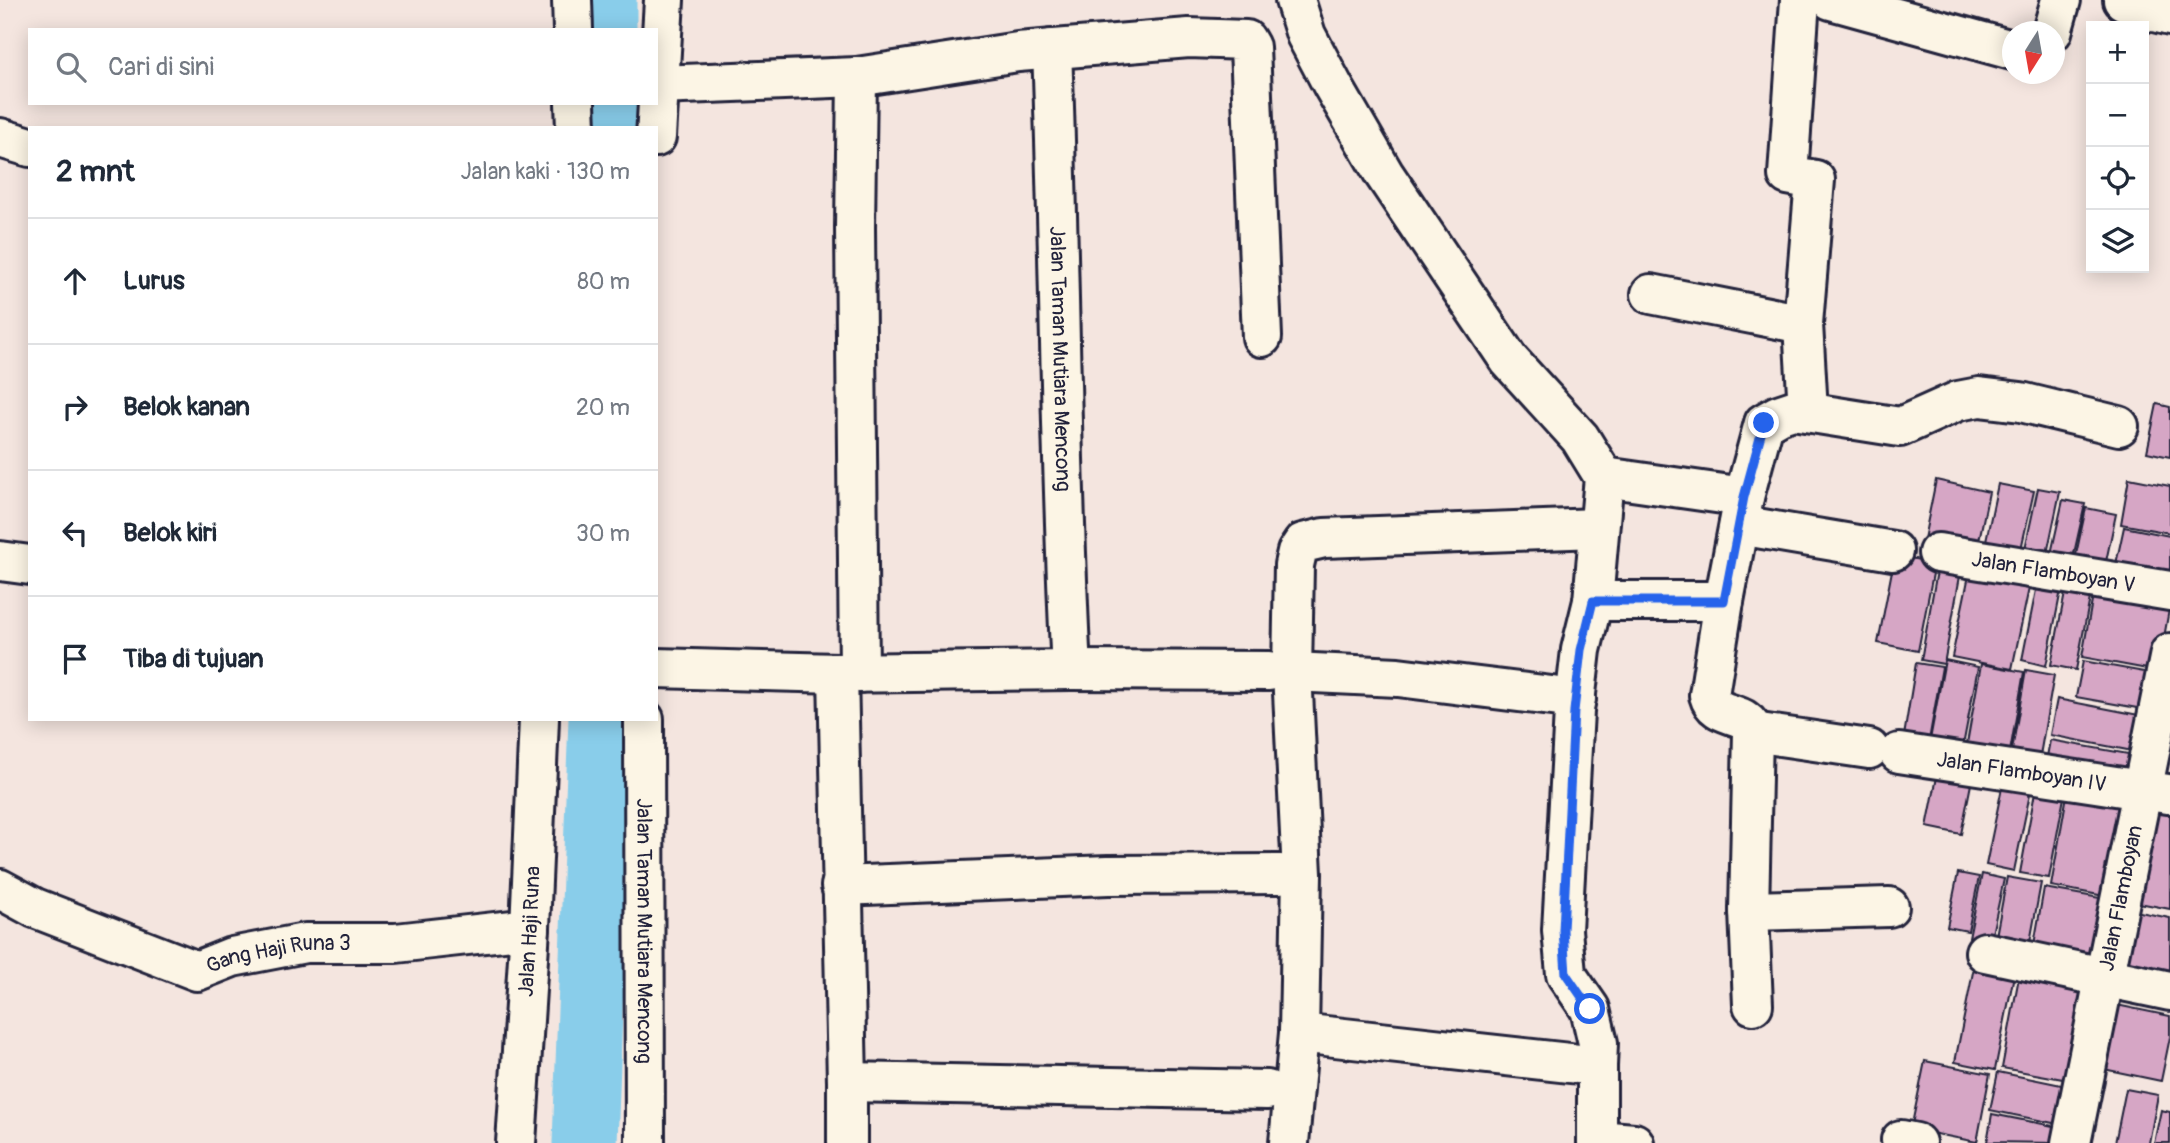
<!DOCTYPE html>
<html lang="id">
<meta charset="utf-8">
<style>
body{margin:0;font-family:Pangolin,sans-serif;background:#f2f2f3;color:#1f2937}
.controls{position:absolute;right:21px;top:21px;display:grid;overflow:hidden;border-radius:0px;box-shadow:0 4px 18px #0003}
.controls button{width:63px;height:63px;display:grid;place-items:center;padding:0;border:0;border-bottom:2px solid #e0e1e3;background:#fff;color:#1f2937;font:35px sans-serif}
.compass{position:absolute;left:2002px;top:21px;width:63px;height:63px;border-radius:50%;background:#fff;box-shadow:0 4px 18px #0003;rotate:191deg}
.stop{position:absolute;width:21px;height:21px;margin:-16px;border:5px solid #2563eb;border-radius:50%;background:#fff}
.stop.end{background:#2563eb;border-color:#fff;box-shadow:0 2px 7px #0008}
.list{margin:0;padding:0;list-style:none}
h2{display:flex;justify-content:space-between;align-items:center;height:91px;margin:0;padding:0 28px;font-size:30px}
h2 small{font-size:23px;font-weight:400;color:#747a83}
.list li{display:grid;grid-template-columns:46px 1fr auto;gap:21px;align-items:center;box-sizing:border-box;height:126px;padding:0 28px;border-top:2px solid #e0e1e3}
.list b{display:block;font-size:26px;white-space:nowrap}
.list em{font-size:23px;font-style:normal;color:#747a83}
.icon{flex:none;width:38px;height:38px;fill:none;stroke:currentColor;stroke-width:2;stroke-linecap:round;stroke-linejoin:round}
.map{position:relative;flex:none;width:2170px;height:1143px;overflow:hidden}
.search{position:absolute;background:#fff;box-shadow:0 4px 18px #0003;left:28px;top:28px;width:630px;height:77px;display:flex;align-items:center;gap:18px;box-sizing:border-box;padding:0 24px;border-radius:0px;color:#747a83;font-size:26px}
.panel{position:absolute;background:#fff;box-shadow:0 4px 18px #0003;left:28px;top:126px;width:630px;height:595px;border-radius:0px}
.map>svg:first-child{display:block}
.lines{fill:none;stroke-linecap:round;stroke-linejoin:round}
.river{stroke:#89cdea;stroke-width:65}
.building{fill:#d6a6c5;stroke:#22223b;stroke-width:2}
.street-casing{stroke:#22223b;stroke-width:44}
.street{stroke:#fcf5e5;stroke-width:38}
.route{stroke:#2563eb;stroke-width:9}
.labels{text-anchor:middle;stroke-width:5;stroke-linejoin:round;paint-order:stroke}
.street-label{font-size:21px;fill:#22223b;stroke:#fcf5e5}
</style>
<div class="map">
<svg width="2170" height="1143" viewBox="0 0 2170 1143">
<rect width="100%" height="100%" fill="#f4e5df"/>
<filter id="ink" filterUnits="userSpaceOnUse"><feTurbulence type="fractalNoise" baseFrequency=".0143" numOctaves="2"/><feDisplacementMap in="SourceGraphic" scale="14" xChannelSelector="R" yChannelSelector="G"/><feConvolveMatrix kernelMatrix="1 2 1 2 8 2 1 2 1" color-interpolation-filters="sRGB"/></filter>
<g filter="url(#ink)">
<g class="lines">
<path class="river" d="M604 0V30
M605 103 606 128
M585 1143 601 719"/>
</g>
<path class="building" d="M2157 404 2170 407V457L2147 452Z
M2129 478 2170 486V533L2121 524Z
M1936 480 1989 492 1976 555 1923 544Z
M1998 484 2034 491 2019 558 1984 550Z
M2038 488 2060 492 2045 563 2023 558Z
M2063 500 2085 504 2071 567 2049 563Z
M2086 508 2116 514 2104 571 2074 564Z
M2124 527 2170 536V575L2116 564Z
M1895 555 1935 563 1918 651 1878 643Z
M1937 571 1960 576 1944 664 1921 660Z
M1969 575 2029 588 2012 669 1952 657Z
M2037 585 2061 590 2046 666 2022 660Z
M2094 590 2170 604 2158 671 2082 657Z
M2065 593 2090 598 2076 670 2051 665Z
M1945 660 1978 667 1962 751 1929 745Z
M2083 661 2161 675 2154 711 2076 697Z
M1916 663 1942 667 1928 746 1903 742Z
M1981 664 2024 672 2008 763 1965 755Z
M2026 670 2054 675 2038 767 2010 762Z
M2057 699 2149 717 2143 753 2050 735Z
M2050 740 2145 757 2140 786 2045 768Z
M1939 767 1973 774 1961 834 1927 827Z
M2004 778 2032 784 2014 871 1986 865Z
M2036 787 2065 792 2049 878 2020 873Z
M2067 795 2126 806 2110 897 2051 886Z
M2155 808 2170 811V909L2134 902Z
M1958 873 1979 877 1968 931 1947 927Z
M1982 874 2004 879 1990 943 1969 938Z
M2007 877 2041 883 2028 953 1994 947Z
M2044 888 2111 900 2098 969 2032 956Z
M2130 910 2170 918V985L2117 974Z
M1974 967 2014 975 1995 1070 1955 1062Z
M2019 977 2090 990 2074 1081 2002 1068Z
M2107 1003 2170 1016V1037L2161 1081 2094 1067Z
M1925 1061 1990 1074 1977 1142 1911 1129Z
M1998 1072 2071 1087 2063 1125 1990 1110Z
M2126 1089 2158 1095 2149 1143H2115Z
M2161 1110 2170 1112V1143H2154Z
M1992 1114 2063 1128 2060 1143 1987 1142Z"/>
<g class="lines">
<defs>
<g id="street">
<path d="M572 0 573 30"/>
<path d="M1295 0 1306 35 1333 86 1384 174 1509 360 1580 438 1604 477 1593 601 1581 650 1574 711 1562 930 1566 974 1590 1009 1598 1043 1597 1066 1299 1033"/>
<path d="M1800 0 1788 175 1815 180 1803 324 1808 411"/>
<path d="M1831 0 2012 50"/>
<path d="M2123 0 2138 8 2170 16"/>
<path d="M2052 32 2061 0"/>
<path id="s1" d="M1052 49C1060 256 1060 463 1071 670"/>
<path d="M857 77 855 227 859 673"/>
<path d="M658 85 857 77 1018 52 1189 38 1246 40 1250 47 1262 337"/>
<path d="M575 103 576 128"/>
<path d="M656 137 664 0"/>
<path d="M0 138 30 147"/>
<path d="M1651 294 1803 324"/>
<path d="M1604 477 1744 497"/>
<path d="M1739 525 1893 551"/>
<path id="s2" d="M1938 553 2170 591"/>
<path d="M0 561 30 565"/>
<path d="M1593 601H1724"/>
<path d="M656 668 838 673 1071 670 1269 671"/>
<path d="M1292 672 1398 677 1576 699"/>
<path d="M838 673 847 1082V1143"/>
<path id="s3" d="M644 719 645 1143"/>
<path d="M1753 732 1869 749"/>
<path id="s4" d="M1899 753 2168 794"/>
<path d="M841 886 1108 875 1280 874"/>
<path id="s5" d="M0 889 35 908 197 971 232 957 305 943H396L530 928"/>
<path d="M1749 911 1889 907"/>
<path d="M1985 952 2170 991"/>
<path d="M1753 1005 1749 911 1753 732C1746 708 1716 721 1709 695L1724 601 1744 497 1764 423 1778 415 1793 410 1900 427 1958 401 1979 397 2021 402 2119 426"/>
<path d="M1597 1066V1143"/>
<path d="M847 1082 1267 1090"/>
<path d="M1597 1140 1634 1143"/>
<path d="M1901 1140 1916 1143"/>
<path id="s6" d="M516 1143 530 928 539 719"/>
<path d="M1289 1143 1299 1033 1302 874 1292 672 1294 565 1297 552 1303 543 1324 538 1598 528"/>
<path id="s7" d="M2071 1143 2170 653"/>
</g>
</defs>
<use href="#street" class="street-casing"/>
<use href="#street" class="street"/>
</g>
</g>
<g class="lines" filter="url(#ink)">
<path class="route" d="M1590 1009 1566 974 1563 930 1574 711 1581 650 1593 601H1724L1744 497 1764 423"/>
</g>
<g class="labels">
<g class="street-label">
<text dy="7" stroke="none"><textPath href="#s1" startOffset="310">Jalan Taman Mutiara Mencong</textPath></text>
<text dy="7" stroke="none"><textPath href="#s2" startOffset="117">Jalan Flamboyan V</textPath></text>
<text dy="7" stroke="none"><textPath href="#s4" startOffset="124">Jalan Flamboyan IV</textPath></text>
<text dy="7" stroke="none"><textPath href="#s7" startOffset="250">Jalan Flamboyan</textPath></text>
<text dy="7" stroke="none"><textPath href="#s6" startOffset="212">Jalan Haji Runa</textPath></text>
<text dy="7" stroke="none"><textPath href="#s3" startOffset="212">Jalan Taman Mutiara Mencong</textPath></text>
<text dy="7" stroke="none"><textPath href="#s5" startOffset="298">Gang Haji Runa 3</textPath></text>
</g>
</g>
</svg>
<div class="controls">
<button>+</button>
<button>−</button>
<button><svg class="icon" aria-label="locate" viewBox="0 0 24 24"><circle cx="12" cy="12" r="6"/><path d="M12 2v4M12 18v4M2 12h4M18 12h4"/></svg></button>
<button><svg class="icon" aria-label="layers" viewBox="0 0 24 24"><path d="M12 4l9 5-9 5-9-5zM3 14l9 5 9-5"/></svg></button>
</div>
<svg class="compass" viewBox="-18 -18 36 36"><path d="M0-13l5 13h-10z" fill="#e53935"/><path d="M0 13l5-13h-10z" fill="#747a83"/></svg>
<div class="stop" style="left:1590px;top:1009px"></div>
<div class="stop end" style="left:1764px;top:423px"></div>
<div class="search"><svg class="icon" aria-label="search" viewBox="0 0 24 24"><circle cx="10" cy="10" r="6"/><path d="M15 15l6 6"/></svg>Cari di sini</div>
<section class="panel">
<h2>2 mnt<small>Jalan kaki · 130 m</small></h2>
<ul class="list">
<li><svg class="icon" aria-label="ahead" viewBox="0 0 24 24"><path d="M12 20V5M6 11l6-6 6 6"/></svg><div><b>Lurus</b></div><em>80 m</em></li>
<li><svg class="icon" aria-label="right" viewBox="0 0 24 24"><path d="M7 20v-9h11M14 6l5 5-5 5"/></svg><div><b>Belok kanan</b></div><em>20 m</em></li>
<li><svg class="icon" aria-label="left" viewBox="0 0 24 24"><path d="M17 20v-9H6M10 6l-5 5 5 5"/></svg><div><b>Belok kiri</b></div><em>30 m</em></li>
<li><svg class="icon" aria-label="arrive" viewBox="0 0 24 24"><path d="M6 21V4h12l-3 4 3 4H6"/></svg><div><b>Tiba di tujuan</b></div></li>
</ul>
</section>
</div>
